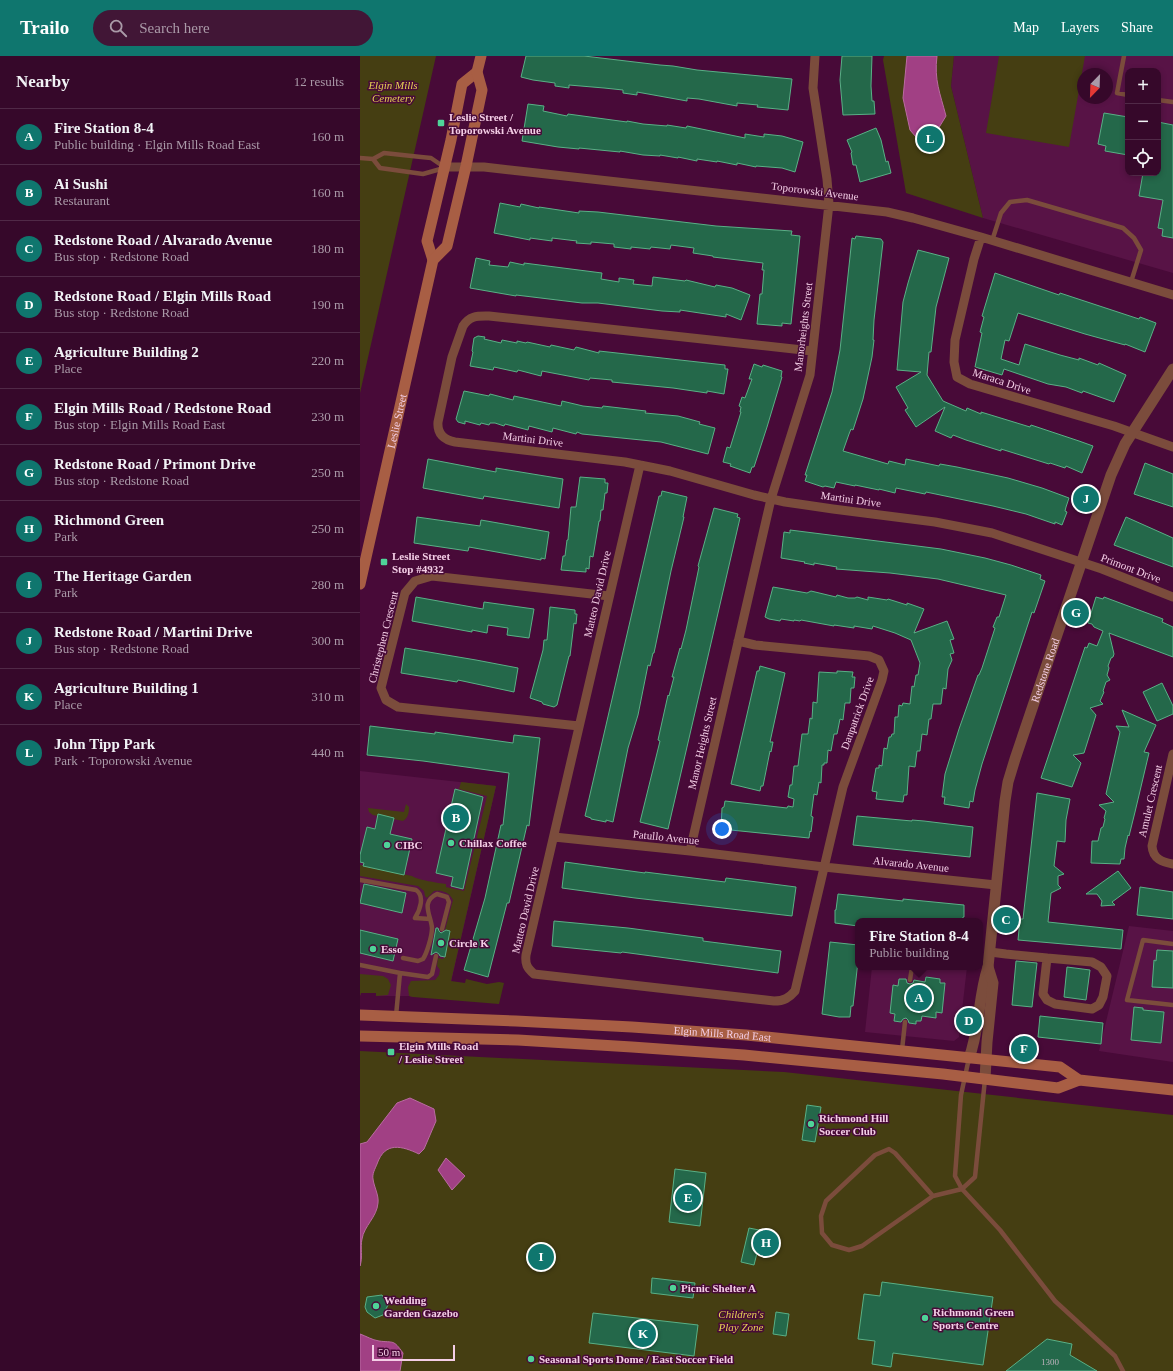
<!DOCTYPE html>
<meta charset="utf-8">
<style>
body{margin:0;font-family:Georgia,serif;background:#411636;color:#f1f3f6}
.controls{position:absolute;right:12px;top:12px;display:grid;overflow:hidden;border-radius:8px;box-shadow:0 2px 6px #0003}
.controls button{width:36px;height:36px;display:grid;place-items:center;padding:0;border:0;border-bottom:1px solid #502947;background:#36082a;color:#f1f3f6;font:20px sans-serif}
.compass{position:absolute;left:717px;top:12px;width:36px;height:36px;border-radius:50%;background:#36082a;box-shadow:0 2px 6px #0003;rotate:203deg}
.scale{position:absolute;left:12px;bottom:10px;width:83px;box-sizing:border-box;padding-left:4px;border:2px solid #f4cee6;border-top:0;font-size:11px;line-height:14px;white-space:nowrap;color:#f4cee6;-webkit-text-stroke:3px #480a38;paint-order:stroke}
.you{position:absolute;left:362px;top:773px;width:14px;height:14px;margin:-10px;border:3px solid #fff;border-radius:50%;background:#1a73e8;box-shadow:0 0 0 6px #1a73e833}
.badge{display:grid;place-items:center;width:26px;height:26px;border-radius:50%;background:#0f766e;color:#fff;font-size:13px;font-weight:700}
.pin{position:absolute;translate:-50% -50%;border:2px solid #fff;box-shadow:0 1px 4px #0006}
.popup{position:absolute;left:495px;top:862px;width:128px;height:52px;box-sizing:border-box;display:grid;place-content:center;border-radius:8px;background:#36082a;filter:drop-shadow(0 1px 3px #0005);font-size:13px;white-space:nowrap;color:#aa9aa8}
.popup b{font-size:15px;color:#f1f3f6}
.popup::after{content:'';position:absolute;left:50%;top:100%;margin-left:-8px;border:8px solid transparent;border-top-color:#36082a}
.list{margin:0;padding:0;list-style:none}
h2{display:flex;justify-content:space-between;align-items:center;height:52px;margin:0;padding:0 16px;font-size:17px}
h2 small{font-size:13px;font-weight:400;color:#aa9aa8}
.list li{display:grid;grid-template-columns:26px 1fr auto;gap:12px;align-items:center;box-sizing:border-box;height:56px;padding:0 16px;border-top:1px solid #502947}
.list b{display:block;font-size:15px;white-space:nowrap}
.list p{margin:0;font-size:13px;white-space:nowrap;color:#aa9aa8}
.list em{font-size:13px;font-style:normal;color:#aa9aa8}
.icon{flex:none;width:22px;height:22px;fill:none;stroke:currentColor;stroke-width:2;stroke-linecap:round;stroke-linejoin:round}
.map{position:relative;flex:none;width:813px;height:1315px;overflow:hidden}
header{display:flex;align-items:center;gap:24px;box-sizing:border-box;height:56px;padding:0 20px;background:#0f766e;color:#fff}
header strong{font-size:19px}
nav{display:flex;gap:22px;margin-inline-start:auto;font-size:14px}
.search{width:280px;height:36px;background:#411636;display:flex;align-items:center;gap:10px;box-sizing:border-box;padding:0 14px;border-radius:22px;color:#aa9aa8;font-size:15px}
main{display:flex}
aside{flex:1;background:#36082a}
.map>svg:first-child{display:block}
.built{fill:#581346;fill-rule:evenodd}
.green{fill:#453e12}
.water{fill:#a14084;stroke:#ba6ba1}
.building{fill:#24684a;stroke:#59b086}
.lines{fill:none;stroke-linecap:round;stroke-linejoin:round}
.service{stroke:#7b4c3c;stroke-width:4.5}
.minor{stroke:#7b4c3c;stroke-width:9}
.tertiary{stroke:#7b4c3c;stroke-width:11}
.secondary{stroke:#a85e44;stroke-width:11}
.poi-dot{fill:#4fd399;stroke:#480a38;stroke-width:1.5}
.labels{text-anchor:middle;stroke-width:3;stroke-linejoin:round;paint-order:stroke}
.number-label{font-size:9px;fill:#c0b4bf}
.park-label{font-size:11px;font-style:italic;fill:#e4d253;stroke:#480a38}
.poi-label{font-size:11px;font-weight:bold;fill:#f4cee6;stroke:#480a38;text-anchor:start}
.street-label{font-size:11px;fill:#f4cee6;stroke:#480a38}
</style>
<header>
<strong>Trailo</strong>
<div class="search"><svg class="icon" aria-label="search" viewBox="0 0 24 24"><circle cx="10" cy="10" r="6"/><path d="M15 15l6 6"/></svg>Search here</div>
<nav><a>Map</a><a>Layers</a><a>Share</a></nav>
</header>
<main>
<aside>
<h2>Nearby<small>12 results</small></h2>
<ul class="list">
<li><span class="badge">A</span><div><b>Fire Station 8-4</b><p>Public building · Elgin Mills Road East</p></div><em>160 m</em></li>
<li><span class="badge">B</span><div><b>Ai Sushi</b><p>Restaurant</p></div><em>160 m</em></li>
<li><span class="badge">C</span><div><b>Redstone Road / Alvarado Avenue</b><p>Bus stop · Redstone Road</p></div><em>180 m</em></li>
<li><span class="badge">D</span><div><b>Redstone Road / Elgin Mills Road</b><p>Bus stop · Redstone Road</p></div><em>190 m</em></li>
<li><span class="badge">E</span><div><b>Agriculture Building 2</b><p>Place</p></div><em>220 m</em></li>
<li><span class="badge">F</span><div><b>Elgin Mills Road / Redstone Road</b><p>Bus stop · Elgin Mills Road East</p></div><em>230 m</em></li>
<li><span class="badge">G</span><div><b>Redstone Road / Primont Drive</b><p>Bus stop · Redstone Road</p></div><em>250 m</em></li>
<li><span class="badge">H</span><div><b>Richmond Green</b><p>Park</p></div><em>250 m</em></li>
<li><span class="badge">I</span><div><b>The Heritage Garden</b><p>Park</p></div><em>280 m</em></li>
<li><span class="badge">J</span><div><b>Redstone Road / Martini Drive</b><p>Bus stop · Redstone Road</p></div><em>300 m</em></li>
<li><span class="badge">K</span><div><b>Agriculture Building 1</b><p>Place</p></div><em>310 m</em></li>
<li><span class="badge">L</span><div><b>John Tipp Park</b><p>Park · Toporowski Avenue</p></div><em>440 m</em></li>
</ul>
</aside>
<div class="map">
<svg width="813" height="1315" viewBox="0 0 813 1315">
<rect width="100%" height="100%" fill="#480a38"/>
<path class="built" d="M594 0H813V217L623 162 591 30ZM768 15H798V117H768ZM723 18H747V42H723Z
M0 715 136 730 89 935 53 941 49 940H16V937H1L0 940Z
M769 870 813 875V1006L739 995Z
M512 911H607L599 981 594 985 505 976Z"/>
<path class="green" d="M0 0H76L0 337Z
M524 0H594L591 30 623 162 546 137 523 4Z
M639 0H725L709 91 626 77Z
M101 726 136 730 91 925 105 927 106 923 127 928 139 926 144 927 139 948 53 941 49 940 48 931 51 925 75 924 79 919 80 914 77 910 78 902 83 903 85 901 90 875 85 874 93 844C89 836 82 834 74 835L67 842 65 840 64 835 58 830 0 820V809L52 820C58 824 78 827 86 828V831L104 835 127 740 99 733Z
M46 748 49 751C49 757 48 762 43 765L13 759 9 756 8 752 44 756Z
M0 918 23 920 28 923 31 929 28 939 16 940V937H1L0 940Z
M0 995 424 1016 813 1059V1315H0Z"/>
<path class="water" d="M547 0H577C574 24 580 37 586 60L575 78 569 84 556 81 550 74 543 42Z
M50 1042 74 1053 76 1065 64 1093 59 1098C42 1090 25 1085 17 1108 15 1113 12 1118 13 1123 14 1131 19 1139 18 1147 17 1161 4 1170 2 1183 0 1192 3 1201 0 1210V1088L7 1086 37 1047Z
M86 1102 105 1120 92 1134 78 1114Z
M0 1278C6 1280 12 1284 19 1285 34 1287 33 1283 43 1297L40 1315H0Z"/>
<path class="building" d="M166 0H224L300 9 313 10 337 14 432 23 428 54 397 51 398 49 377 47V50L339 43 327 42V45L277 36V39L263 37V34L244 32 209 29V32L195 30V27L173 24 161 21Z
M482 0H512L511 30 512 45H514L515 58 483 59 480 24Z
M168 48 184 50 183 55 207 60 208 58 267 66V65L283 68 307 70V69L326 72 327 70 385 82V78L404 81V78L422 80 443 86 435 116 422 112 396 110V111L377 107V109L357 105V106L337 103V105L318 101V102L300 99V100L283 99 260 95V96L219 92V93L198 91 162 85Z
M744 57 768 61V99L745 95 746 90 738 88Z
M798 66 813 69V182L802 180 803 173 798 172 803 144 779 140 783 117H798Z
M516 72 521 84 526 106 528 105 531 117 500 126 496 109H493L491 97 492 96 487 84Z
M140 147 160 151 161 148 179 152V151L219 157V155L238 156 356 170 432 175 431 179 440 180 431 268 422 267V270L397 268 400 238H402L404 214H402L403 207 353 201V200L333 197 334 192 311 189 310 193 291 191 290 193 271 191V193L254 191V188L231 186V188L216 187 217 185 192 182V185L170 182V184L134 177Z
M496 180 521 183 523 186 514 264 513 284H514L512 301 503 343 493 374 491 373 489 378 483 395 528 408 529 405 545 409 546 403 579 410 580 408 597 411 648 422 682 432 709 442 706 451 705 455 707 456 702 469 695 466V468L666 458 633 450 566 436 565 438 536 432 535 437 519 433V434L495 429V430L476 426 474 432 465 430 463 431 445 425 447 419H445L472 336 475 320 480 294 492 182 495 183Z
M558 194 589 202 576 251 571 296H569L567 319 583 345 606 355 607 352 621 358V356L670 371 671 369 719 385 733 390 722 417 706 410 705 412 690 407 689 408 641 393V395L606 384 593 379 591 382 575 375 585 351 556 371 545 354 548 352 536 331 561 316 537 314 543 246 548 227Z
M116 202 130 205 129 209 148 211 150 206 164 209V207L242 217 241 223 259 226V222L274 224 273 228 292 230 293 221 325 225 326 224 355 231 356 229 372 232 390 239 381 264 366 258V261L320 254V256L302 255 238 247H222L156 239V240L110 232Z
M635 217 699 239 700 237 779 263 780 261 796 267 785 296 765 288V289L725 278 658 257 649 285 645 284 641 303 659 309 665 288 700 299 719 304V302L738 309 739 307 766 319 754 346 723 335 722 337 706 331 688 328 644 313 642 319 615 311 622 277 620 276 624 261 622 260Z
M118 280 125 281 124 283 141 287 142 284 157 287V285L166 287 167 286 190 291 191 289 214 294 216 291 239 297V295L365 309V313H368L364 338 347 335V337L313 332 252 326V324L230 322 229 324 182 315 181 320 158 314 157 316 134 311 133 314 110 310 113 296 112 295 114 282Z
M394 308 402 311 403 309 422 315 421 321H422L407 371 394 411H392L390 417 370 410 371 408 363 406 367 391 370 392 381 356H380L381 351 379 350 382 341 385 342 392 323H389Z
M104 335 129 340 130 338 153 344 154 340 201 350 202 345 223 350 242 352 243 350 286 355 285 357 318 360 340 366 339 368 355 372 348 398 301 386 222 378 217 376 216 378 193 372 192 376 169 370 168 374 145 368 144 370 135 367H130L129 369 121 367 120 369 105 365V368L98 366 96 363Z
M68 403 136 416V412L203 423 199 452 124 440 123 443 63 432Z
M785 407 813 418V451L774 438Z
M220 421 245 423V427H248L247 437H245L243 454H241L240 465H239L233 501 230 500 229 513 226 512V516L201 514 203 500H205L207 484H208L211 451H216Z
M302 435 327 441 323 461H324L311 515 294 597H293L290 610 288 609 278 659 268 692 253 766 246 764V766L231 763V762L225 760 299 440H301Z
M354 452 378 458 377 461 380 462 308 773 280 766 300 685 298 684 308 639 309 640 314 621H312L320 592 321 593 326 574 339 511 338 510Z
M57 461 120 470 121 464 189 476 185 503 181 502V504L109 491 108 495 54 487Z
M766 461 813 482V511L754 489Z
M430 474 581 493 625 502 651 509 681 519 680 523 685 525 674 557 672 556 622 708 615 734 613 746 610 745 609 752 584 748 585 741H582L585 718 599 673 618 619H619L622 612 635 572 633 571 637 561H639L646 539 578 523 530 517 476 513 477 511 454 507V509L444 507 445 506 421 502 424 476 430 477Z
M413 531 447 537 451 535 476 541 477 539 488 542H495L497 541 508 544V541L527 544 528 543 547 549V547L564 553 554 577 587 565 594 583 590 584 594 597 590 598 592 604 588 613 586 633 583 632 581 648H573L571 663H569L567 679 562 678 560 695H557L555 711 549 710 547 739H544L543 746 516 743 517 736 512 735 516 712H519V709L522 710 524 692 527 693 529 681H531L532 678H534L535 661H538L539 649 542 650 543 647 550 648 552 630 554 631 556 619H558L560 607 551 584 535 577 513 570 512 573 494 570V572L474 569V570L441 564 440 565 434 564V565L421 563 420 565 409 563 405 561Z
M56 541 123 553 124 546 174 553 169 582 147 579 148 572 128 569 127 577 112 574V576L52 565Z
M736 541 743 543 744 541 803 563 802 566 813 571V601L749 577 754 598 753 601 751 602 748 610 749 612 747 619 750 624 746 626 743 635 744 636 740 645 743 648 730 652 736 659 724 697 713 699 721 707 712 731 681 722 725 591 727 592 729 587 737 590 743 575 734 571 732 568 728 567Z
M190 551 215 554V558H217L216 568 214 567 210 600H209L197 649 194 651 183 648 182 646 170 642 183 594 184 584H187Z
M45 592 116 604 158 612 154 636 98 624 97 626 41 617Z
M400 610 425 617 410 686H413L411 696 410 695 403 730H401L400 735 371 728 397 615H399Z
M477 615 493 616 492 621H495L494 632H491L490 647H485L483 664 480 663 477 678H474L471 695 468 694 467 707H464V709H462L461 727 459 726 457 739 454 738 451 760 453 761 451 776 450 775 449 782 361 773 362 752 364 751 365 745 427 752 428 750 433 751 434 743 428 741 430 729H432L434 710H438L442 678H448L450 662 452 663 453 646 457 647 459 616 477 617Z
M802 627 813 650V658L797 665 783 636Z
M762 654 796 669 784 696 789 697 775 756 769 780 768 779 765 792 764 803H761L760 808 731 807 732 785H738L741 772 743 771 745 763 744 762 746 755 739 749 754 746 746 738 760 676 756 670 769 671Z
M10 670 75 678V676L153 687 154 679 180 682 169 770 167 769 149 847H147L128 921 104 914 125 842 141 769H143L149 717 63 705 7 699Z
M95 733 123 741 103 833 91 830 93 821 76 817Z
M677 737 710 743 706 764 705 786 697 785 694 810 704 818 698 820V829L701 832 691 837 688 866 763 874 761 893 658 884 660 863H663Z
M18 758 34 762 30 778 52 783 44 819 3 810 4 807 0 806V799L7 771 15 773Z
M497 760 552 765V764L564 765 613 771 610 801 493 789Z
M205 806 285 817V816L365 826 366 822 436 831 432 860 275 842 202 832Z
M758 815 771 832 752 846 755 849 741 850 742 845 737 838H726Z
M4 828 46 837 42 857 0 847Z
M780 831 813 836V863L777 859Z
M478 838 543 845V843L604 849V861H603L602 865H498V870L475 867V854H476Z
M194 865 268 872 343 882V885L421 895 418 917 262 896 261 897 192 890Z
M76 872H78L79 875 81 877 86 874 90 875 85 901 80 900 79 898 76 896 71 899Z
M0 874 38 883 33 905 0 897Z
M470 886 498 889V905L493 950H491L490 961H479L462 958Z
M797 894 813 895V932L792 931 794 904 796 905Z
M656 905 677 907 672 951 652 949Z
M707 911 730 914 726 944 704 941Z
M566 921 580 923V927H585L582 957 576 956V962L562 960 561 965H556V968L549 967 548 964 546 962 543 963 541 966 534 965 535 958 530 957 533 929 538 930 539 923H546L547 927 550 928 553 927 554 924 565 926Z
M774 951 783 952V954L804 956 801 987 771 984Z
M680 960 743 967 741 988 678 981Z
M447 1049 461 1051 455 1086 442 1084Z
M315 1113 346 1117 340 1170 309 1166Z
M389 1172 409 1176 404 1194 398 1193 394 1209 381 1206Z
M292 1222 335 1227 333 1242 291 1237Z
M522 1226 633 1241 623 1309 533 1297 531 1311 512 1308 515 1285 498 1283 504 1238 520 1240Z
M22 1239 28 1249 23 1259 15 1262 7 1256 5 1251 7 1241Z
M416 1256 429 1258 426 1280 413 1278Z
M233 1257 338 1269 334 1300 229 1287Z
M687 1283 712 1288 710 1299 737 1315H646Z"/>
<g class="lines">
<path class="service" d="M764 0 757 37 768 39
M798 44 813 46
M0 102 13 103 24 97 61 101 71 102 84 111
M13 103 20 112 63 118 84 112
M632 185 641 157 650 146 667 144 763 172 774 182 781 194 771 226
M0 824 56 834C65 840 60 854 55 862L70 863
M813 888 783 884 767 944 813 949
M43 902 58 905 63 903C67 897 72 880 72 872 71 859 60 846 77 838L87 841 89 846 82 873
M0 909 40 917 36 960
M40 917 68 921 72 918 76 900
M550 924 552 911
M542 994 545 966
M609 1002 601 1039 595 1120 602 1133 640 1174 695 1245 755 1300 763 1315
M573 1140 535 1097 529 1093 515 1099 466 1145 461 1160 462 1177 472 1189 489 1194 502 1190 573 1140 602 1133 615 1121 625 1023"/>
<path class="minor" d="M84 111H124L527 156 553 162 621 181 813 239
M621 181 614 203 595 284 594 306 597 321 610 328 754 370 813 391
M452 295 129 260C118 260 110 259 103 270L92 301 78 366C77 378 84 384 95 386L265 406 310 415 394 439 425 446 473 453 575 466 632 477 742 513 813 541
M280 409 166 899C165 908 167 912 174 918L414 945C424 945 429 942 435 935L483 731 522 624 524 615 519 604 509 600 395 589 378 585
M219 670 38 651 26 644 21 632 45 537 55 525 72 520 249 540
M813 698 792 790C793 803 802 806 813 808
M194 781 330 795 464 811 636 829
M330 795 411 443 450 319 469 148 467 123 453 32 455 0
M630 896 646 898 687 902 732 906 741 911 747 920 743 941 739 949 732 953 695 948 687 944 683 938 687 902"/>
<g class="tertiary">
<path id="s1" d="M609 1002C620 973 618 941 628 911L645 745 648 726 655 703 751 419 765 388 813 313"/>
<path d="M625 1023 627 986 633 927 628 911"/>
</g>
<g class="secondary">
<path d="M73 204 67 185 91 84 102 28 117 16"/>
<path id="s2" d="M0 528 73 204 87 190 106 110 122 34 117 16 121 0"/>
<path id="s3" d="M0 959 156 965 272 971 386 979 700 1011 719 1024 813 1034"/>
<path d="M0 980 158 984 272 991 384 999 583 1018 698 1032 719 1024"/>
</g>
</g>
<g class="poi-dot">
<rect x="77" y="63" width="8" height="8" rx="2"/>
<rect x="20" y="502" width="8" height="8" rx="2"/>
<circle cx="91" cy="787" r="4"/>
<circle cx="27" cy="789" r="4"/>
<circle cx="81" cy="887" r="4"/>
<circle cx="13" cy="893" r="4"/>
<rect x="27" y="992" width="8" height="8" rx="2"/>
<circle cx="451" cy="1068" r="4"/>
<circle cx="313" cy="1232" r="4"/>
<circle cx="16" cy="1250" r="4"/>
<circle cx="565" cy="1262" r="4"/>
<circle cx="171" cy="1303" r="4"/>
</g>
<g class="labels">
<g class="number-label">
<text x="690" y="1309">1300</text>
</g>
<g class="park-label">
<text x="33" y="33">Elgin Mills<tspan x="33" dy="13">Cemetery</tspan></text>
<text x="381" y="1262">Children's<tspan x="381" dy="13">Play Zone</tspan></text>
</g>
<g class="poi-label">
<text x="89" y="65">Leslie Street /<tspan x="89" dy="13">Toporowski Avenue</tspan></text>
<text x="32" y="504">Leslie Street<tspan x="32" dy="13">Stop #4932</tspan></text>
<text x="99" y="791">Chillax Coffee</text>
<text x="35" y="793">CIBC</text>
<text x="89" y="891">Circle K</text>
<text x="21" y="897">Esso</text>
<text x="39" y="994">Elgin Mills Road<tspan x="39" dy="13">/ Leslie Street</tspan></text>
<text x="459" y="1066">Richmond Hill<tspan x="459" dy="13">Soccer Club</tspan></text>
<text x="321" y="1236">Picnic Shelter A</text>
<text x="24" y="1248">Wedding<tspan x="24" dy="13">Garden Gazebo</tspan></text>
<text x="573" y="1260">Richmond Green<tspan x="573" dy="13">Sports Centre</tspan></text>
<text x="179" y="1307">Seasonal Sports Dome / East Soccer Field</text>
</g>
<g class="street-label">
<text transform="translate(455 135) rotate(7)" y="4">Toporowski Avenue</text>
<text transform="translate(443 271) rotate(-83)" y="4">Manorheights Street</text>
<text transform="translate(642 325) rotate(18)" y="4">Maraca Drive</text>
<text dy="4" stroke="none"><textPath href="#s2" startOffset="167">Leslie Street</textPath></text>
<text transform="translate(173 383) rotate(7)" y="4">Martini Drive</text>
<text transform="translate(491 443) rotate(8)" y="4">Martini Drive</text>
<text transform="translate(771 512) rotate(21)" y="4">Primont Drive</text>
<text transform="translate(237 538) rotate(-77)" y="4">Matteo David Drive</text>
<text transform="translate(23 581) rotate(-76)" y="4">Christephen Crescent</text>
<text dy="4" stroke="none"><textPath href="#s1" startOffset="397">Redstone Road</textPath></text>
<text transform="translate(497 657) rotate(-70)" y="4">Danpatrick Drive</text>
<text transform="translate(342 687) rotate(-77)" y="4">Manor Heights Street</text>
<text transform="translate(790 745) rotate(-77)" y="4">Amulet Crescent</text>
<text transform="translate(306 781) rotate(6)" y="4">Patullo Avenue</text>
<text transform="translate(551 808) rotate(6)" y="4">Alvarado Avenue</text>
<text transform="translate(165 854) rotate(-77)" y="4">Matteo David Drive</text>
<text dy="4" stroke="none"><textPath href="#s3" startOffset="363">Elgin Mills Road East</textPath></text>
</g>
</g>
</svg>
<div class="controls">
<button>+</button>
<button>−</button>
<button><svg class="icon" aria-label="locate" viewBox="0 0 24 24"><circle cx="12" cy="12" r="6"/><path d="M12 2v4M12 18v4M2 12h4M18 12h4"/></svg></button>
</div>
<svg class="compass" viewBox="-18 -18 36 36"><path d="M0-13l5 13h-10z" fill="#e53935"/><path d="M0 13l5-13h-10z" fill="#aa9aa8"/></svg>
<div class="scale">50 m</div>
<div class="you"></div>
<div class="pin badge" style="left:559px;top:942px">A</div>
<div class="popup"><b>Fire Station 8-4</b>Public building</div>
<div class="pin badge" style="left:96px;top:762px">B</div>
<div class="pin badge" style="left:646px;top:864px">C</div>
<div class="pin badge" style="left:609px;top:965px">D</div>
<div class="pin badge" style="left:328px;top:1142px">E</div>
<div class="pin badge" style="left:664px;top:993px">F</div>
<div class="pin badge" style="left:716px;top:557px">G</div>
<div class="pin badge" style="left:406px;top:1187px">H</div>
<div class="pin badge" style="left:181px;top:1201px">I</div>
<div class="pin badge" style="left:726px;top:443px">J</div>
<div class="pin badge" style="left:283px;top:1278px">K</div>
<div class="pin badge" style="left:570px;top:83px">L</div>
</div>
</main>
